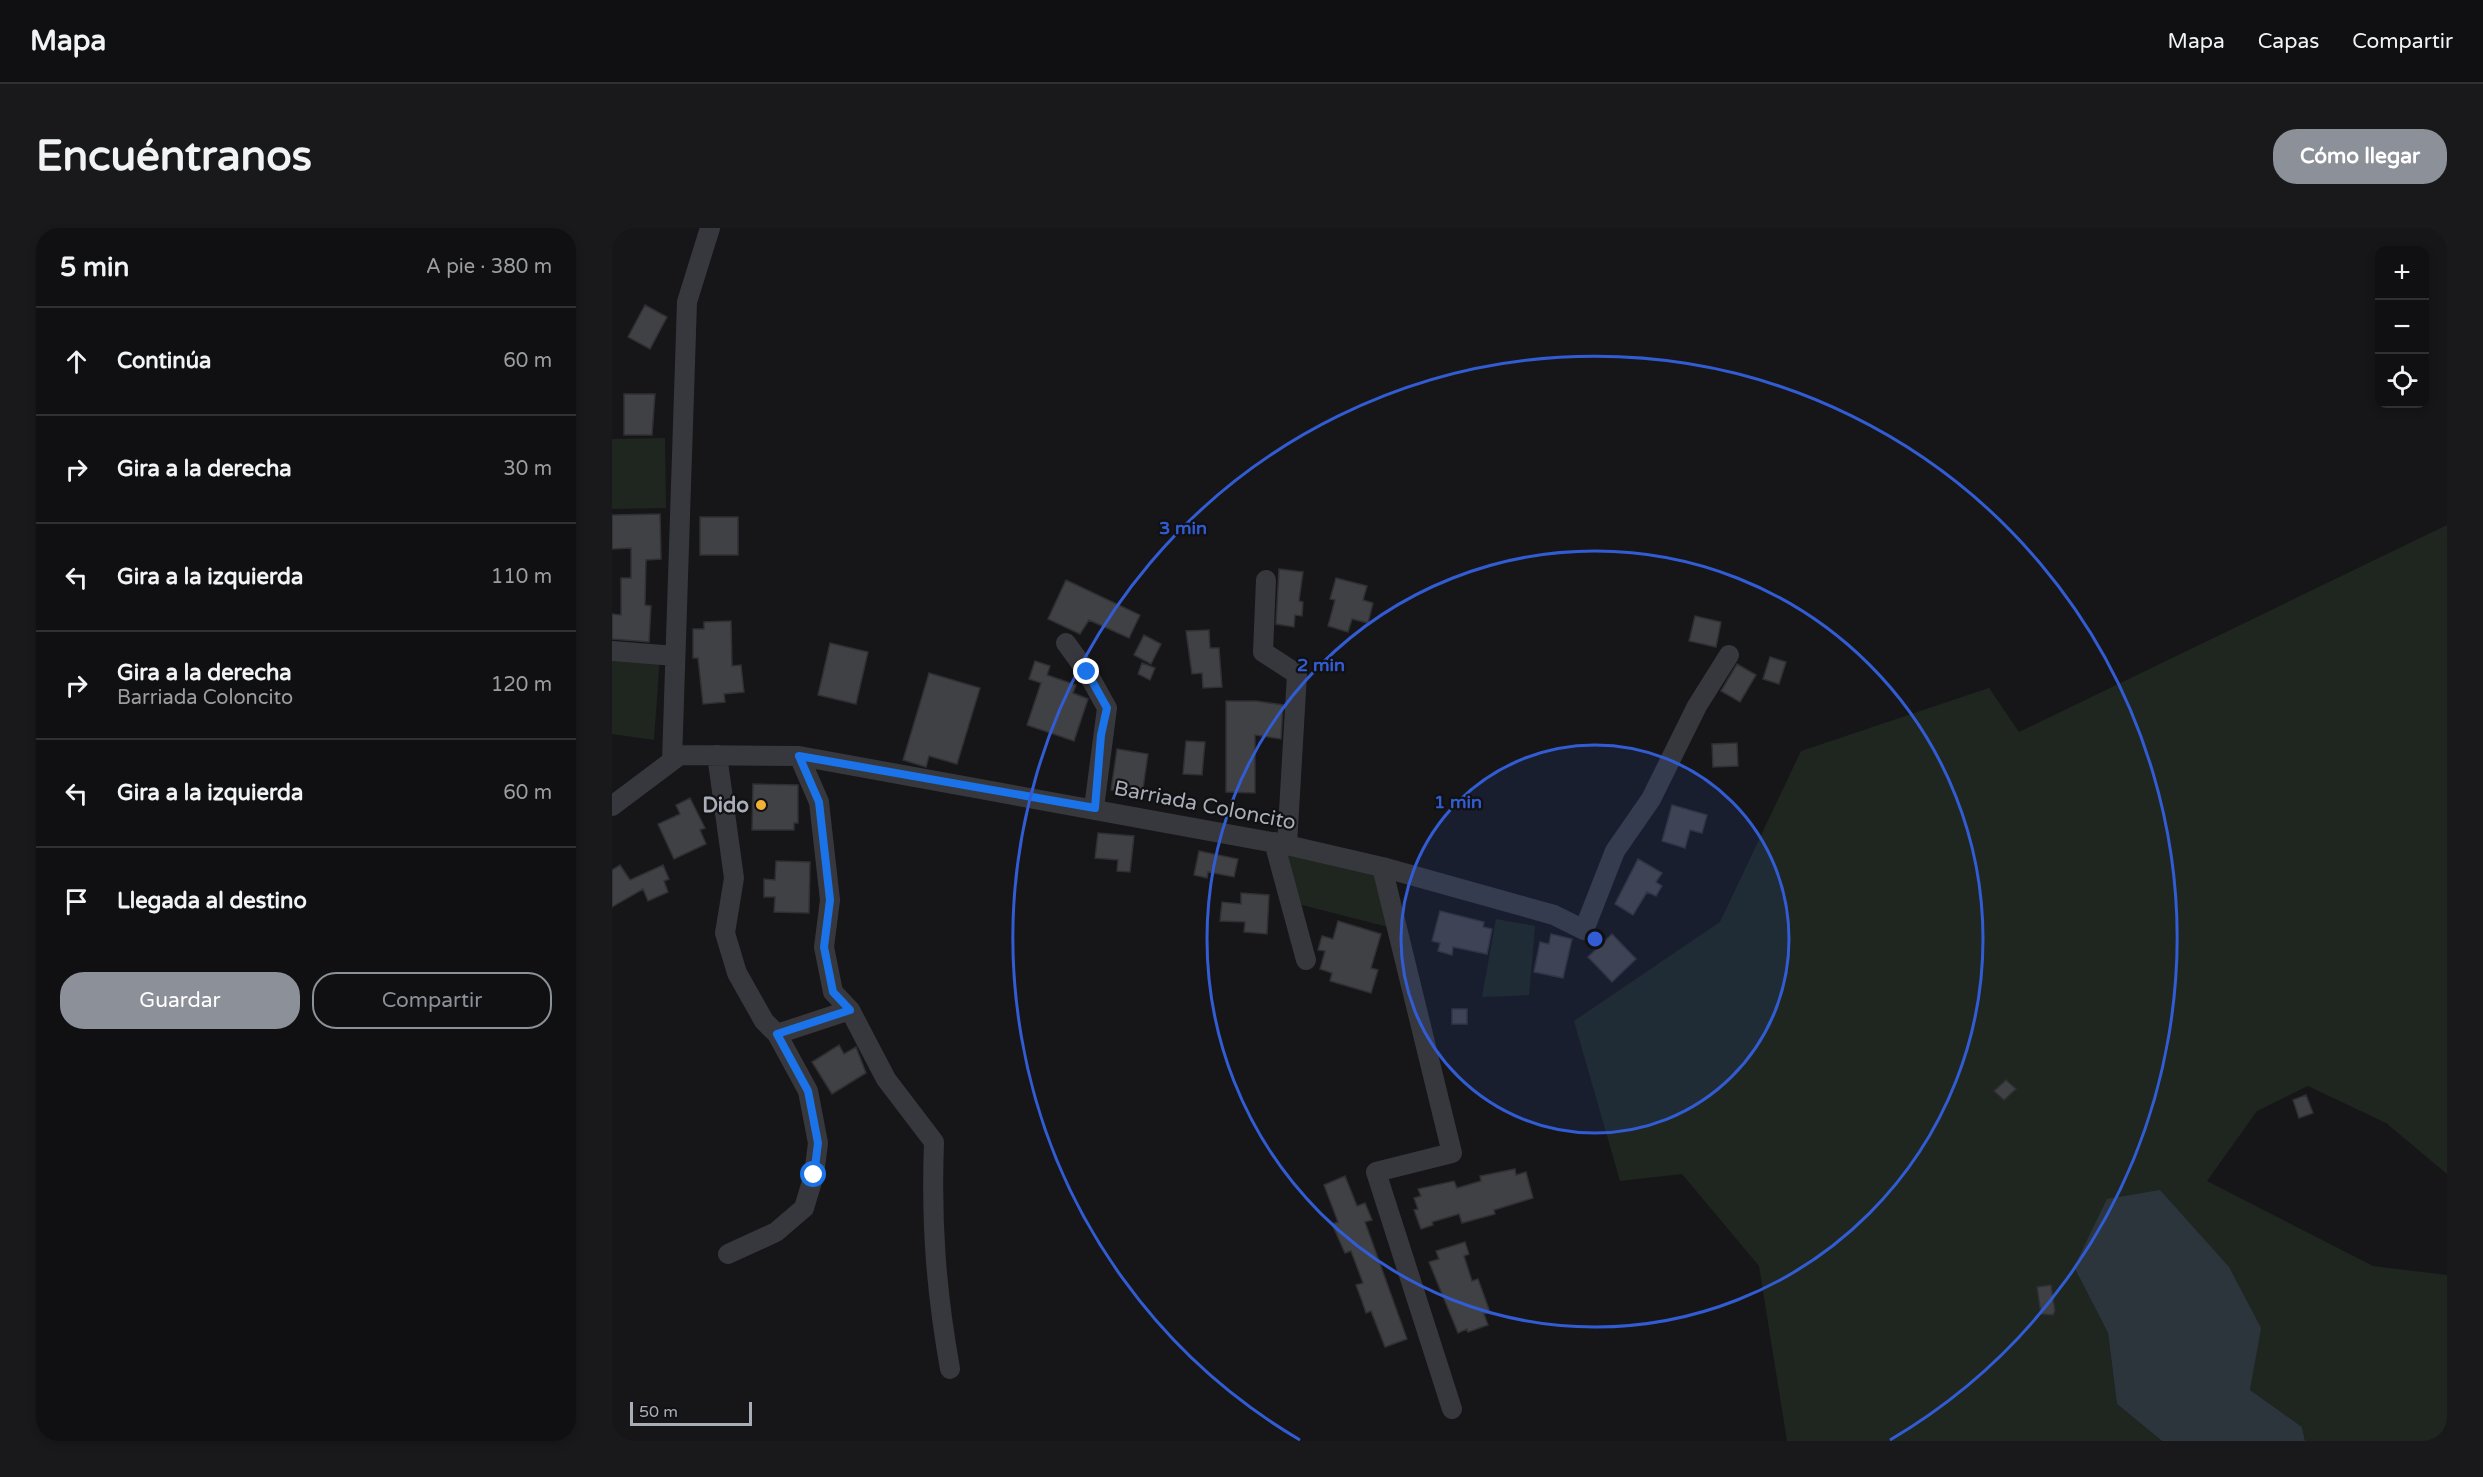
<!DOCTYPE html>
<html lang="es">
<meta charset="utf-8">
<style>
body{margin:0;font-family:"Varela Round",sans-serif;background:#19191b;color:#f1f3f6}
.controls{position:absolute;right:18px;top:18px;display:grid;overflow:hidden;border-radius:12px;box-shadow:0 3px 9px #0003}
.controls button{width:54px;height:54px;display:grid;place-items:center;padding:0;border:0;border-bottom:2px solid #303032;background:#101012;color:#f1f3f6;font:30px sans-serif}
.scale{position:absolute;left:18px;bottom:15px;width:122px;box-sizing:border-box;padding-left:6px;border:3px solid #a8adb8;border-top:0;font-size:16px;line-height:21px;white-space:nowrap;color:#a8adb8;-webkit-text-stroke:4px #111113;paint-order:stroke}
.stop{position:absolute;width:18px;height:18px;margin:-14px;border:4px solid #1a73e8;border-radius:50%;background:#fff}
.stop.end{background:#1a73e8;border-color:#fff;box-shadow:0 2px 6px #0008}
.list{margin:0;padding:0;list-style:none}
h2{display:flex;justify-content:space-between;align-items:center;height:78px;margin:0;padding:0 24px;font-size:26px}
h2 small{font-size:20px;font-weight:400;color:#9c9d9f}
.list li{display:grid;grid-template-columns:39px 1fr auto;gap:18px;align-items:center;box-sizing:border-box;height:108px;padding:0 24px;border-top:2px solid #303032}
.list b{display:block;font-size:22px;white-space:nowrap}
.list p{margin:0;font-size:20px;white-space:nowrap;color:#9c9d9f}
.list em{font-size:20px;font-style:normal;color:#9c9d9f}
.actions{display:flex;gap:12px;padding:18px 24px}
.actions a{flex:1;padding:14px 0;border:2px solid #8c9099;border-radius:24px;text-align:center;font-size:21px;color:#8c9099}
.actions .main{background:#8c9099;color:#fff}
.icon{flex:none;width:33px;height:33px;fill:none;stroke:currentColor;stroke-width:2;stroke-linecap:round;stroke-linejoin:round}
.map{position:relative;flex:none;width:1835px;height:1213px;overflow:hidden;border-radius:24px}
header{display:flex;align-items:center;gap:36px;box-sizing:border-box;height:84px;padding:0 30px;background:#101012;border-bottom:2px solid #303032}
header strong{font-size:28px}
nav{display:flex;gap:33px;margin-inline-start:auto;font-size:21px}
.intro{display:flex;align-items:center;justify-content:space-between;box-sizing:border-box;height:144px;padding:0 36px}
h1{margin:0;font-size:42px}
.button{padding:15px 27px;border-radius:24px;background:#8c9099;color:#fff;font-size:21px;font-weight:700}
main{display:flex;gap:36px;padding:0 36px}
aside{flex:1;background:#101012;border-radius:24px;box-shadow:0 3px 9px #0003}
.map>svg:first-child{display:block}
.green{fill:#1e261f}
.water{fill:#2c353c}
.building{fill:#404145;stroke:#303034;stroke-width:1.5}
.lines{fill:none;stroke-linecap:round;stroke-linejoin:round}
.street{stroke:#37383d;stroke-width:20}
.route{stroke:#1a73e8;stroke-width:8}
.ring{fill:none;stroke:#325cd3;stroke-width:3}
.poi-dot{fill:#f2b134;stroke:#111113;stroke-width:2}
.labels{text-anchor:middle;stroke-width:4.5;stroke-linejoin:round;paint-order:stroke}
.poi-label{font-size:21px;font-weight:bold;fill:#a8adb8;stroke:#111113;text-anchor:end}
.street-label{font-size:21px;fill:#a8adb8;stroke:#111113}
.centre{fill:#325cd3;stroke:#111113;stroke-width:3}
.ring-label{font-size:18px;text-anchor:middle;font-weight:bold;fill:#325cd3;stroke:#111113;stroke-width:4.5;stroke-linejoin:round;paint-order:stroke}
</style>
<header>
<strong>Mapa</strong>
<nav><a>Mapa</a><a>Capas</a><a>Compartir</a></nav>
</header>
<div class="intro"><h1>Encuéntranos</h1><a class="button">Cómo llegar</a></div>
<main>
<aside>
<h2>5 min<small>A pie · 380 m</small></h2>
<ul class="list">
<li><svg class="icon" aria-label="ahead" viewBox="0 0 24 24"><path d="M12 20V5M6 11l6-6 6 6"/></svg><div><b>Continúa</b></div><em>60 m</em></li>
<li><svg class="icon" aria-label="right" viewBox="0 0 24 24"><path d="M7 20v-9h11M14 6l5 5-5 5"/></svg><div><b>Gira a la derecha</b></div><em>30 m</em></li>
<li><svg class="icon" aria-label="left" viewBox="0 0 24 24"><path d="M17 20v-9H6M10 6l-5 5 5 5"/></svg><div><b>Gira a la izquierda</b></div><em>110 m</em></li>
<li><svg class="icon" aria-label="right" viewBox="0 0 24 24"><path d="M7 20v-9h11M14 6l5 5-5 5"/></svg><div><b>Gira a la derecha</b><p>Barriada Coloncito</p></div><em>120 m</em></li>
<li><svg class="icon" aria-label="left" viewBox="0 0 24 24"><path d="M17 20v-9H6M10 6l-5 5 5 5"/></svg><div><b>Gira a la izquierda</b></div><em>60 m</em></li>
<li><svg class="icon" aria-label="arrive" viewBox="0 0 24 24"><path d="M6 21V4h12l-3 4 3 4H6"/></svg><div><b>Llegada al destino</b></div></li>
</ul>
<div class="actions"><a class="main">Guardar</a><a>Compartir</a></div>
</aside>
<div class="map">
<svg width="1835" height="1213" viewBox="0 0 1835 1213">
<rect width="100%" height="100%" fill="#161618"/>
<path class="green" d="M53 210 54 280 0 281V211Z
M1835 297V946L1774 895 1696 858 1645 883 1595 953 1761 1038 1835 1047V1213H1693L1690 1199 1638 1162 1648 1100 1462 1039 1496 1105 1505 1176 1550 1213H1175L1147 1038 1070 946 1008 953 962 793 1108 694 1189 523 1377 460 1407 504Z
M0 426 48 428 42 512 0 506Z
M672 623 766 645 776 699 686 676Z
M884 691 923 698 917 767 870 769Z"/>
<path class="water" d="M1548 962 1617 1039 1649 1100 1638 1162 1690 1199 1693 1213H1550L1505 1176 1496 1105 1462 1039 1495 971Z"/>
<path class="building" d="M33 77 55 89 38 121 16 109Z
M12 166H43L40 207H12Z
M48 286 49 331 34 332 33 377 39 378 37 414 0 411V386L9 387V350H19V320L0 321V287Z
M88 289H126V327H88Z
M667 341 691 344 687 373 691 374 690 388 683 387 682 399 664 396Z
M724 350 755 358 751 372 761 375 756 395 740 391 736 404 716 398 723 372 718 371Z
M454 352 528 387 517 410 477 392 468 406 436 391Z
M1083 388 1109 394 1104 419 1077 413Z
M119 393 120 438 129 437 132 464 112 466 113 474 91 476 86 430H81V401H92V394Z
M597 402 598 420H607L610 459 591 460 590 445 580 446 574 403Z
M532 407 549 416 539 436 522 427Z
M218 415 256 424 244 476 206 467Z
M1158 429 1174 434 1167 456 1151 451Z
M423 433 438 438 435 447 464 457 461 465 476 471 462 513 415 497 429 455 417 451Z
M530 435 543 440 538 452 526 446Z
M1125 436 1144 447 1128 474 1109 463Z
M317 445 368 460 345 536 317 528 314 539 291 532Z
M614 473H644L671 477 669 511 643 507V565L614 564Z
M574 513 593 514 590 547 571 546Z
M1125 515 1126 538 1101 539 1100 516Z
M505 521 536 526 530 567 499 562Z
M141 556 186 557V595H182V602H140Z
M78 570 93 600 88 602 94 616 62 631 46 596 68 586 64 577Z
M1060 577 1095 587 1090 605 1078 602 1073 620 1050 613Z
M486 605 522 608 518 644 505 643 506 632 483 630Z
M587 623 626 631 622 649 596 644 595 650 582 647Z
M1026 631 1050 645 1044 654 1050 658 1044 668 1035 664 1021 687 1003 676Z
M164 633 198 634 197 685 162 684 163 669H152V651L163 652Z
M8 637 18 652 51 637 57 651 52 653 56 664 36 673 31 661 0 679V642Z
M629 665 657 667 655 706 632 704 633 694 608 693 610 674 629 676Z
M828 683 872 694 871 699 880 701 875 726 841 719 840 727 826 723 828 715 820 713Z
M726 693 769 706 759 740 766 742 759 765 718 753 720 745 708 741 713 723 706 722 710 708 721 711Z
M939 706 960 711 951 750 922 744 928 714 937 716Z
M1000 706 1024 731 1000 754 976 729Z
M840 781H855V796H840Z
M227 817 232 826 244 819 254 845 220 866 200 834Z
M1394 852 1404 861 1392 872 1382 863Z
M1694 867 1701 885 1687 890 1681 872Z
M903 941 904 947 914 944 921 970 882 982 883 986 850 995 847 986 820 994 821 997 809 1001 802 982 806 981 802 970 809 968 806 961 842 953 845 960 869 953 868 948Z
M733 948 745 978 753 975 760 992 753 994 795 1111 773 1119 759 1083 754 1085 750 1073 744 1057 751 1055 739 1023 733 1025 720 996 726 994 712 957Z
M853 1014 857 1026 852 1028 860 1053 866 1051 878 1084 872 1086 876 1097 856 1104 855 1101 846 1105 817 1034 827 1031 824 1023Z
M1439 1057 1443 1083 1441 1087 1429 1086 1425 1059Z"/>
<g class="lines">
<path class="street" d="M654 352 651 424 685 446 675 617
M454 415 475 444 495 480 482 580
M0 423 63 428
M105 527 122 650 113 705 125 745 152 793 165 806 238 782
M187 528 207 574 218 672 212 719 221 764 238 782 274 851 322 914C319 995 324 1062 338 1141
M60 533 75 74 98 0
M0 578 68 527 187 528 675 617 770 639 942 687 972 702 1003 623 1039 571 1085 478 1117 427
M662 614 694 732
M770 639 840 925 764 944 840 1181
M116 1026 164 1004 192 980 202 947 206 915 196 863 165 806"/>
</g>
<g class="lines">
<path class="route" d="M202 947 206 915 196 863 165 806 238 782 221 764 212 719 218 672 207 574 187 528 483 580 489 507 495 480 475 444"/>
</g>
<circle cx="983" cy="711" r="194" fill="#325cd3" fill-opacity=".12"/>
<g class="ring">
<circle cx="983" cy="711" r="194"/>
<circle cx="983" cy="711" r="388"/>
<path d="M688 1212A582 582 0 1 1 1278 1212"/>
</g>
<circle class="poi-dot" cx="149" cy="577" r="6"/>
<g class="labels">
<g class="poi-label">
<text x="137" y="584">Dido</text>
</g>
<g class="street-label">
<text transform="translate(593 577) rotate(11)" y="7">Barriada Coloncito</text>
</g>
</g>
<circle cx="983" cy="711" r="9" class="centre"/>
<g class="ring-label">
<text x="571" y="306">3 min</text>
<text x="709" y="443">2 min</text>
<text x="846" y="580">1 min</text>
</g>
</svg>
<div class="controls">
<button>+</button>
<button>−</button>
<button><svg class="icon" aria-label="locate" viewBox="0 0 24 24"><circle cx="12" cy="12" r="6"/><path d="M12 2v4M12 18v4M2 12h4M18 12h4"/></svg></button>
</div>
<div class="scale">50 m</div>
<div class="stop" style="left:202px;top:947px"></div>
<div class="stop end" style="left:475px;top:444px"></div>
</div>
</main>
